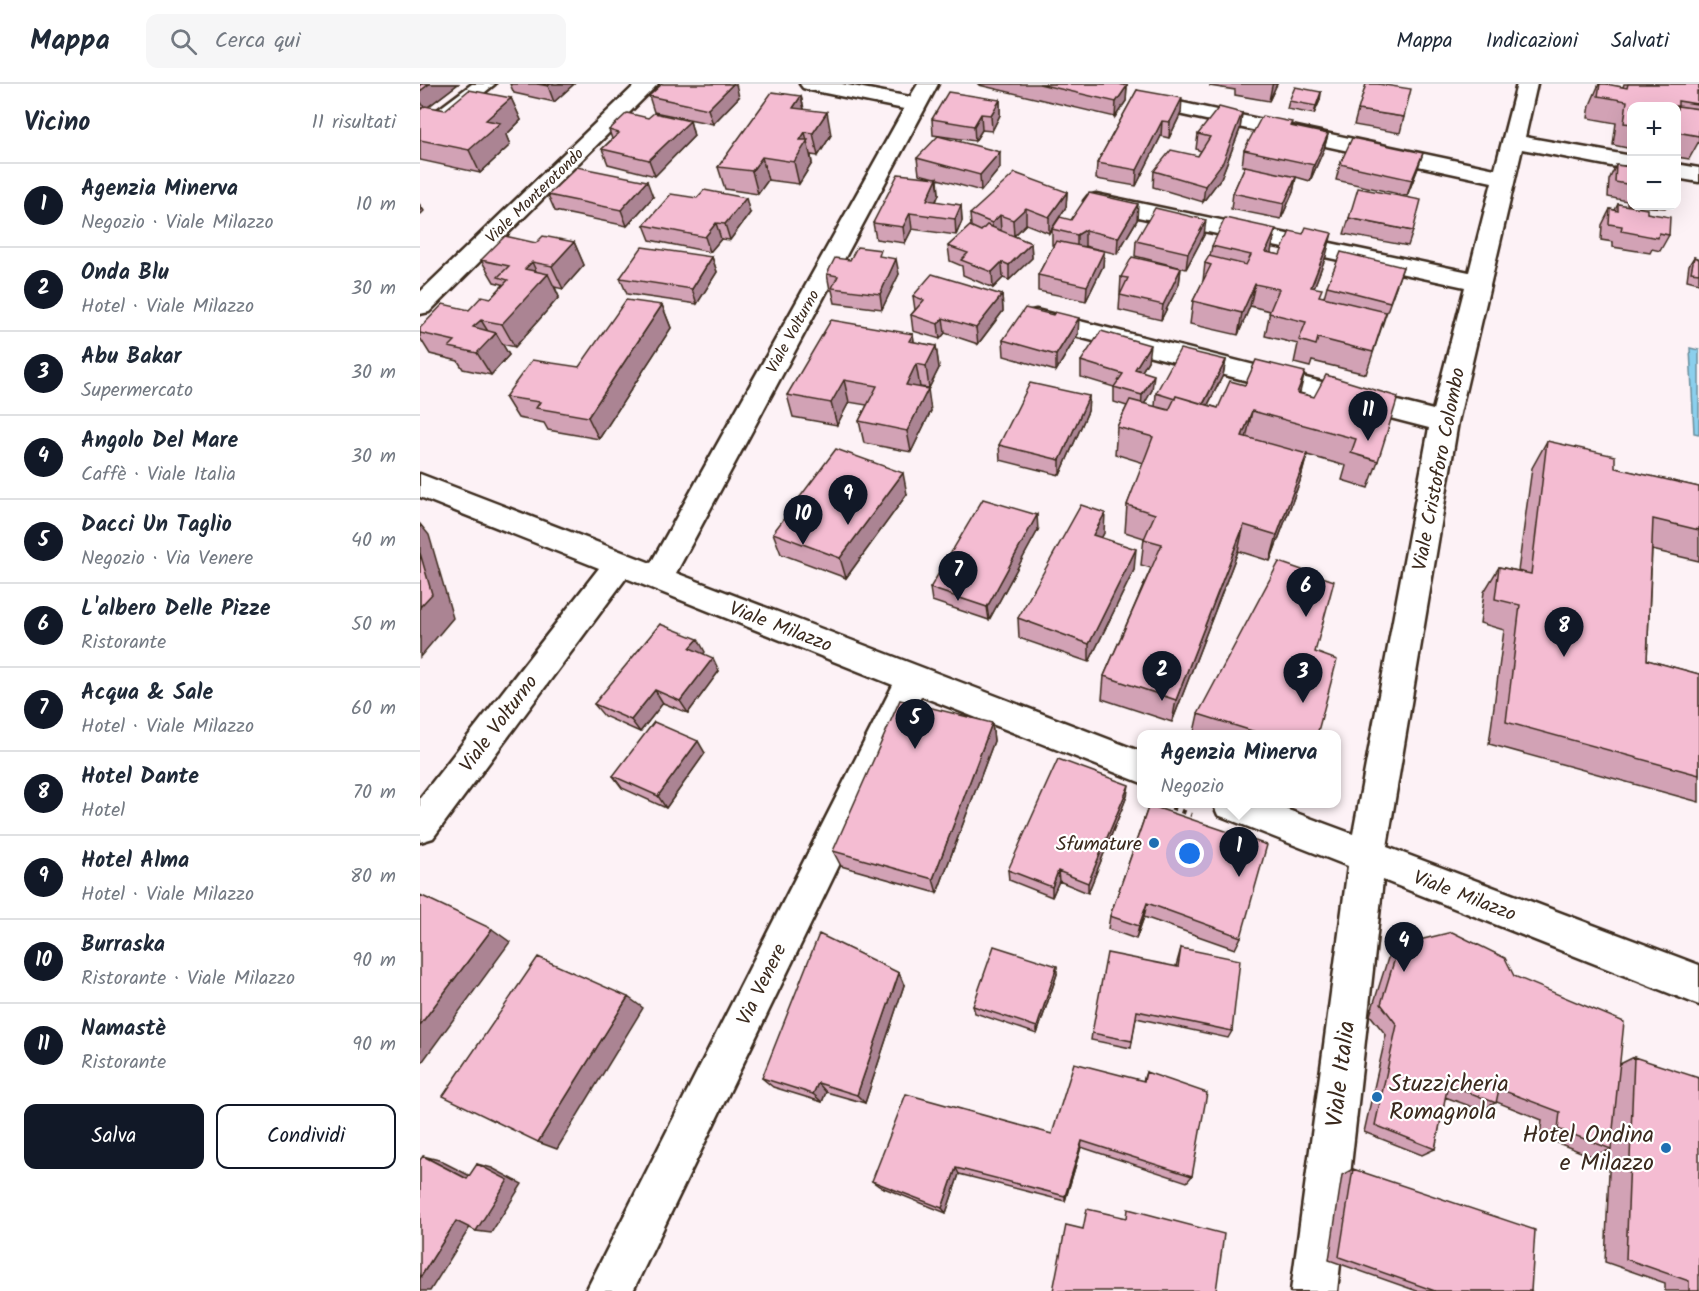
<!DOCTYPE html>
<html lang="it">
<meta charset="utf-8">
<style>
body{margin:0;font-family:Kalam,sans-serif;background:#f6f6f7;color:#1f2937}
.controls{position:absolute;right:18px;top:18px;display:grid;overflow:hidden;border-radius:12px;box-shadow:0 6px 24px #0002}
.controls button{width:54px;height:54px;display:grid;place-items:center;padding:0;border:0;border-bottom:2px solid #e0e1e3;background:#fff;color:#1f2937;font:30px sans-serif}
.you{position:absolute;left:770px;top:770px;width:21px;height:21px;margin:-15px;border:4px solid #fff;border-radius:50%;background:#1a73e8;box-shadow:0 0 0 9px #1a73e833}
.badge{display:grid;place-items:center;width:39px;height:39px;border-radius:50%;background:#111827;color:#fff;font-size:20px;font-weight:700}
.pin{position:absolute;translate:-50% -50px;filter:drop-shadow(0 2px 3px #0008)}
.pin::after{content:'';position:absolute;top:32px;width:21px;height:18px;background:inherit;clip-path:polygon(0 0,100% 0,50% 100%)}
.popup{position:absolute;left:717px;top:646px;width:204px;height:78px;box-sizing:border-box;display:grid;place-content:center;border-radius:12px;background:#fff;filter:drop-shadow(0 2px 4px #0005);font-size:20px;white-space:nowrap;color:#747a83}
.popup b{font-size:22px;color:#1f2937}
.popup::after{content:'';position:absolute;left:50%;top:100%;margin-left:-12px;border:12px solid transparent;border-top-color:#fff}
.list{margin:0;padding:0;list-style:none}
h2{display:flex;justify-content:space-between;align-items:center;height:78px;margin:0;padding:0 24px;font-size:26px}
h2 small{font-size:20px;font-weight:400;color:#747a83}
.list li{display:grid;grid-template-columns:39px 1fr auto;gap:18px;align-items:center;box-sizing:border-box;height:84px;padding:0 24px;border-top:2px solid #e0e1e3}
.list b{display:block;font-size:22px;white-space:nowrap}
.list p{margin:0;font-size:20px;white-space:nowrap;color:#747a83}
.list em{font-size:20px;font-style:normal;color:#747a83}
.actions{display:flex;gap:12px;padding:18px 24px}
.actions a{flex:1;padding:14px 0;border:2px solid #111827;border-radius:12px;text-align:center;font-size:21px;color:#111827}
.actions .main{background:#111827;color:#fff}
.icon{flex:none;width:33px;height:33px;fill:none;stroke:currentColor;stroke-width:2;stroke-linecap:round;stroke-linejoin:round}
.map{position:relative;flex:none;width:1279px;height:1207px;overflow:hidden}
header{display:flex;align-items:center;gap:36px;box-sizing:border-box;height:84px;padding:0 30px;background:#fff;border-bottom:2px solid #e0e1e3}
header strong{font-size:28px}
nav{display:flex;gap:33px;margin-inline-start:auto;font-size:21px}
.search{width:420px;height:54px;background:#f6f6f7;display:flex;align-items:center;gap:15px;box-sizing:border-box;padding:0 21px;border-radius:12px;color:#747a83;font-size:22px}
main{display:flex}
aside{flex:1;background:#fff}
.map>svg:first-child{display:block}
.water{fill:#8bcfed;stroke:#6b8d9a;stroke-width:1.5}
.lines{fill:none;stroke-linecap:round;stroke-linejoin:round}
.minor-casing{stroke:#3b2a1e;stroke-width:5}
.path{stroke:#3b2a1e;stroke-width:4.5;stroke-dasharray:5 5;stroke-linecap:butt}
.minor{fill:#fff;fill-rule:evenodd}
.wall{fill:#d2a2b5;stroke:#3b2a1e;stroke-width:1.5}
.shaded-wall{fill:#ab8493;stroke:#3b2a1e;stroke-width:1.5}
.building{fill:#f4bcd2;stroke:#3b2a1e;stroke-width:1.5}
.poi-dot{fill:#1f6fb2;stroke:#fff;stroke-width:2}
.labels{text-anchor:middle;stroke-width:4.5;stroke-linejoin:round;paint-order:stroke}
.far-street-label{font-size:16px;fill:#3b2a1e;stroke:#fff}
.street-label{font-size:20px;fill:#3b2a1e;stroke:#fff}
.poi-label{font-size:20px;fill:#3b2a1e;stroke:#fff;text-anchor:end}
.near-street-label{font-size:24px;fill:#3b2a1e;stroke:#fff}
.near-poi-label{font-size:24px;fill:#3b2a1e;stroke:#fff;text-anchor:start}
</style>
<header>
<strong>Mappa</strong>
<div class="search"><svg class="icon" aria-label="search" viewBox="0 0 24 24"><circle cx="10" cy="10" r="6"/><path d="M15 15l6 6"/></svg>Cerca qui</div>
<nav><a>Mappa</a><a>Indicazioni</a><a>Salvati</a></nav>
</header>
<main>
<aside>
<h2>Vicino<small>11 risultati</small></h2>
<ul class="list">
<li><span class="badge">1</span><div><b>Agenzia Minerva</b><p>Negozio · Viale Milazzo</p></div><em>10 m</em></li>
<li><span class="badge">2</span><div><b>Onda Blu</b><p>Hotel · Viale Milazzo</p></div><em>30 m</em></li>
<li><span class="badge">3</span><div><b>Abu Bakar</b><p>Supermercato</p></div><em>30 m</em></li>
<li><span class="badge">4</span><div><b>Angolo Del Mare</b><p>Caffè · Viale Italia</p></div><em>30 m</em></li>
<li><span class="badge">5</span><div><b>Dacci Un Taglio</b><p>Negozio · Via Venere</p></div><em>40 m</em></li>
<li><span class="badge">6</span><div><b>L'albero Delle Pizze</b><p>Ristorante</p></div><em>50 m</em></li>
<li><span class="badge">7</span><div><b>Acqua &amp; Sale</b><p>Hotel · Viale Milazzo</p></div><em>60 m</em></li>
<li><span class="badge">8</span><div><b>Hotel Dante</b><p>Hotel</p></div><em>70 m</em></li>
<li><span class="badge">9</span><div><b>Hotel Alma</b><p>Hotel · Viale Milazzo</p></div><em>80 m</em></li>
<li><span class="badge">10</span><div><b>Burraska</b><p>Ristorante · Viale Milazzo</p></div><em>90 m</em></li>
<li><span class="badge">11</span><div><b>Namastè</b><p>Ristorante</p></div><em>90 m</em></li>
</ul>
<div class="actions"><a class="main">Salva</a><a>Condividi</a></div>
</aside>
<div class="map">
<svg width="1279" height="1207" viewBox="0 0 1279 1207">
<rect width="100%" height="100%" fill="#fdf2f6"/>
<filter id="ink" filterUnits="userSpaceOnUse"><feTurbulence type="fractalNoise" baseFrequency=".0167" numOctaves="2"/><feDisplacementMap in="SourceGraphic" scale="12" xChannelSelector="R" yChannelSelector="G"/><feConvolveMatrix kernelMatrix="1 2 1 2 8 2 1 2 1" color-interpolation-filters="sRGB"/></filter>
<g filter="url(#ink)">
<path class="water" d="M1270 264 1279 266V350L1274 349Z"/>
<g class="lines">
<defs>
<path id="minor" d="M52 0H75L8 54 0 56V39Z
M216 0H238L9 228 0 230V208Z
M380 0H422L490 13 498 0H518L256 489 722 668V699L501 612 213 1207H166L473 601 206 494 13 754 0 758V714L179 484 0 413V390L231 479 484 25 390 6 383 4Z
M1097 0H1117L1105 53 1212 72V86L1102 65 1038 338 967 763 1279 881V921L963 796 917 1207H871L928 782 798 731 793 720H852L933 750 1009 344 616 242 607 240 603 234 607 228 616 226 1013 326 1045 203 676 124 668 122 664 117 668 112 676 110 1049 188 1072 98 735 25 728 23 724 19 728 15 735 13 1075 85Z
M1256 80 1279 84V98L1256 94Z"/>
</defs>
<use href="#minor" class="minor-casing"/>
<path class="path" d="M742 720 772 731"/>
<use href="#minor" class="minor"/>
</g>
<path class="wall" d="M0 0H38L8 23 25 26 91 14 101 36 86 51 90 61 60 89 0 76V26L2 24H0Z
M90 0H154L134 18 94 9Z
M558 0H699L707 2 706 17 695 33 559 1Z
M790 0H857L849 17 815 11V6L790 2Z
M1179 0 1203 3 1204 0H1279V57L1269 75 1257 73V22H1212V65L1193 61 1196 39 1168 34 1170 21Z
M717 6 761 29 749 54 741 52 716 102 676 95 677 79Z
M901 8 900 16 894 30 867 25 869 17Z
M229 12 319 13 293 40 234 28Z
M381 12 384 25 411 51 398 72 391 71 392 79 379 100 348 96 338 110 305 105 298 83Z
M580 16V31L572 47 562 46 555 57 513 51 512 35Z
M938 26 984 33 980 49 934 41Z
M822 29 820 45 801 94 783 118 733 103 734 87 778 72 781 67 776 65 778 50Z
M228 34 270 37 274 52 235 92 188 80 182 65 192 55 189 46Z
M872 42 908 50 904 65 890 97 876 93 873 108 861 135 811 125 813 109 825 82H822L824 66Z
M497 74 580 84 561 107 518 95 519 110 516 118 541 121 542 137 536 151 492 145 485 159 456 155 453 139 515 94 499 90Z
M1209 76H1212V121L1207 120V117L1188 113 1189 96 1196 81 1206 82Z
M920 80 998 84 987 112 916 96Z
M647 108 646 123 629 149 606 140 594 152 611 159 612 174 589 196 583 194 573 204 543 191 542 182 530 177 528 162 551 142 550 130Z
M128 111 233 113 207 142 135 127Z
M1198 120 1227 129 1249 151 1240 167 1232 165 1230 169 1193 163V158L1181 156 1182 141 1190 125 1195 126Z
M1218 122H1247L1245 124Z
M330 129 310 156 301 155 290 168 230 156 224 141Z
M929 134 993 147 988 162 924 150Z
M651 136H717L697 170 665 162 664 163 684 167 683 182 666 217 618 207V191L634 161H632V145Z
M784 151 766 185 715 172 716 157Z
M154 158 164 181 143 205 135 203 139 213 95 263 82 260 89 271 71 291 43 285 38 277 10 270 0 254V244L49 226 71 214 83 201 82 200 74 198 61 176 116 159Z
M792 162 851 169 860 171 906 172 894 203 900 213H904L907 202 983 183 965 233 946 290 892 277 890 283 874 279 878 260 845 252 850 227 830 222 818 251 770 240 773 217 783 197 785 179 790 172Z
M292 173 297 188 277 220 207 210 200 194Z
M463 173 479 190 462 225 415 219 412 206H410L407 190Z
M1274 173 1279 175V199L1267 196 1269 181Z
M761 184 759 200 741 236 699 226 700 211 701 209H700L701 193Z
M582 211 583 227 558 260 525 249 520 255 493 247 491 231 495 226 493 212Z
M242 221 251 244 179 355 128 346 124 339 98 334 85 313 159 283Z
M493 250 494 258 516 262 519 284 509 304 500 303 499 304 511 327 491 368 444 359 439 337 447 321 429 318 417 341 373 333 367 311Z
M658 250 636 287 584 272 583 256Z
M806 276 803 291 788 321 798 324 825 301 880 309 894 313 958 377 948 404 922 396 926 382 887 371 880 397 850 477 818 467 752 638 682 615 684 592 731 484 721 481 724 454 705 448 707 421 724 379 695 370 697 343 707 322 694 318V303L661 293V277H728L722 287 732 306 724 320 735 323 736 309Z
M669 312 668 327 640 391 580 376 579 361Z
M1127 357 1195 384 1279 403V477L1232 466 1227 576 1279 590V718L1069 660 1084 546 1060 539 1064 508 1079 483 1098 487 1112 384Z
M487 410 426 494 361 470 353 449Z
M618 446 569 536 512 517 510 504Z
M684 449 681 454 714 486 669 578 599 554 598 534Z
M285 568 283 570 299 587 268 629 243 619 220 648 184 632 174 620Z
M778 630 897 651H782L774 648Z
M572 639 574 657 517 809 421 782 413 767Z
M285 669 246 724 202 704 193 692Z
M707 712 668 809 639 797 632 813 589 796 588 786Z
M729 721 821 853 815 865 724 833 716 855 688 845 690 832Z
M979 861 1094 892 1200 980 1214 973 1279 1207H1245V1199L1185 1178 1190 1066 1171 1072 1120 1052 1122 1036 1077 1018 1061 1026 1025 1013 1015 1065 1002 1071 944 1048 966 951 950 931 968 874Z
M761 864 812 947 808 954 716 934 711 964 671 956 672 949 756 882Z
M637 890 617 950 555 929 553 922Z
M484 901 445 1019 406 1008 402 1018 353 1003 342 994Z
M726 988 772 1092 767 1098 661 1063 645 1117 539 1090 526 1129 459 1102 452 1097 632 1050 723 997Z
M933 1085 1111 1207H997L909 1176 922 1091Z"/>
<path class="shaded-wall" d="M9 0H38L5 25 0 16V7Z
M130 0H154L134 18 128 2Z
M313 0H316L319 13 293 40 288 25Z
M853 0H857L849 17 852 2Z
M707 2 706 17 695 33 696 18Z
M901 8 900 16 894 30 896 22Z
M381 12 386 35 373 24Z
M91 14 101 36 86 51 90 61 60 89 49 66 66 36Z
M762 14 761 29 749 54 750 38Z
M580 16V31L572 47 571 31Z
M407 28 411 51 398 72 393 49Z
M822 29 820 45 801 94 783 118 785 102Z
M561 30 562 46 555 57 554 42Z
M270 37 274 52 235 92 229 76Z
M742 37 741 52 716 102 717 86Z
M385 48 392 79 379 100 374 78 380 56Z
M908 50 904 65 890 97 894 81Z
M580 68V84L561 107 560 91Z
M1003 69 998 84 987 112 992 96Z
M342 73 348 96 338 110 332 87Z
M876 93 873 108 861 135 864 120Z
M517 94 519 110 509 132 507 116Z
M227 97 233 113 207 142 201 126Z
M647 108 646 123 629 149V133Z
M326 114 330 129 310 156 305 140Z
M718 120 717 136 697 170 698 154Z
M0 121 4 127 0 131Z
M541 121 542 137 536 151 535 135Z
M606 124V140L594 152 593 136Z
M490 129 492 145 485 159 483 143Z
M580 131 581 147 573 155 572 139Z
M786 136 784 151 766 185 768 169Z
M296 139 301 155 290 168 285 153Z
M856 145 851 168 842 190 846 168Z
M665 146V162L657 167V151Z
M912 149 906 172 886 225 891 203Z
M154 158 164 181 143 205 132 182Z
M611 159 612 174 589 196V181Z
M684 167 683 182 666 217 667 202Z
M292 173 297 188 277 220 272 205Z
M476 175 479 190 462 225 460 210Z
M112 178 121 198 128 190 139 213 95 263 82 240 105 185Z
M582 178 583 194 573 204 572 188Z
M761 184 759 200 741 236 743 221Z
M835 200 830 222 818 251 822 229Z
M582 211 583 227 558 260 556 244Z
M242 221 251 244 179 355 168 333Z
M523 234 525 249 520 255 518 240Z
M659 234 658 250 636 287V271Z
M61 236 72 254 76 249 89 271 71 291 57 269 53 243Z
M493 250 496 272 489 257Z
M730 261 728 277 714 301 715 285Z
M516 262 519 284 509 304 506 282Z
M806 276 803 291 779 338 782 323Z
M496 280 500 303 490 323 486 301Z
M885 288 878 316 877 309Z
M734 291 732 306 721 326 722 311Z
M424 296 429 318 417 341 411 319Z
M508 305 511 327 491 368 487 347Z
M669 312 668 327 640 391V376Z
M832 327 826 355 822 352Z
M887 370 880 397 850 477 857 451Z
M483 389 487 410 426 494 420 474Z
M685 429 684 449 672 471 673 451Z
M617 431 618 446 569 536 567 523Z
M0 440 9 451 33 534 0 573Z
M824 441 818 467 752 638 756 616Z
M716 465 714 486 669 578V560Z
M278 555 285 568 278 577 270 564Z
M293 574 299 587 268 629 260 617Z
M235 606 243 619 220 648 211 636Z
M572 639 574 657 517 809 513 795Z
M278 657 285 669 246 724 238 712Z
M709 701 707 712 668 809V799Z
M638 787 639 797 632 813V803Z
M727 819 724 833 716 855 719 842Z
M72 845 90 858 0 981V941Z
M637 882V890L617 950V943Z
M479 889 484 901 445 1019 437 1011Z
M208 913 223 924 137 1065 118 1058Z
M398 999 406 1008 402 1018 393 1010Z
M662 1057 661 1063 645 1117V1112Z
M3 1072 19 1076 62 1098 47 1095Z
M57 1080 72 1084 102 1100 71 1149 56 1147Z
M536 1084 539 1090 526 1129 522 1124Z
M36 1137 52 1140 10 1207H0V1194Z"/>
<path class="building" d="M0 0H9L0 7Z
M117 0H130L128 2Z
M242 0H313L288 25 229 12Z
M619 0H699L707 2 696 18Z
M946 0H958L991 5 984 33 938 26Z
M1180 0H1186L1207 4 1208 0H1279V7H1277V20L1258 17V22L1279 25V52L1257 48V22H1212V40L1204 39 1207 17 1178 12Z
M875 3 901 8 896 22 869 17Z
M49 6 91 14 66 36 80 39 49 66 0 56V26L5 22 25 26Z
M717 6 762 14 750 38 742 37 717 86 677 79Z
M352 8 381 12 373 24 407 28 393 49 385 48 380 56H388L374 78 342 73 332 87 298 83Z
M528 8 580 16 571 31 561 30 554 42 512 35Z
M799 23 822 29 803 78 785 102 734 87 751 66 778 72 790 53 778 50Z
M207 29 228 34 234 29 270 37 229 76 182 65 199 49 189 46Z
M842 32 872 38 870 42 908 50 894 81 824 66Z
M518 52 580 68 560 91 497 74Z
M932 54 1003 69 992 96 920 80Z
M1209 76H1212V101L1195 98 1196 81 1209 83Z
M825 82 876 93 864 120 813 109Z
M157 83 227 97 201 126 128 111Z
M595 89 647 108 629 133 606 124 593 136 580 131 572 139 550 130Z
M478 90 517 94 507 116 541 121 535 135 490 129 483 143 453 139Z
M938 104 1001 116 993 147 929 134Z
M284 106 326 114 305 140 296 139 285 153 224 141 251 110 277 114Z
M669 109 718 120 698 154 665 146 657 151 632 145 640 133 651 136Z
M1198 120 1227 125V129L1250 133 1249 151 1239 149 1238 154 1201 147 1202 142 1189 140 1190 125 1198 127Z
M735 124 786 136 768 169 716 157Z
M805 134 856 145 846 168 860 171 870 147 883 150 886 143 912 149 891 203 902 205 899 212 966 228 953 268 898 254 896 261 879 256 886 238 849 229 859 205 835 200 822 229 773 217 791 181 785 179 789 172 826 181 831 171 792 162Z
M567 141 611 159 589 181 582 178 572 188 541 176 548 169 528 162 550 142 561 147Z
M85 152 116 159 123 152 154 158 132 182 112 178 105 185 128 190 82 240 61 236 53 243 76 249 57 269 29 263 35 257 0 249V244L23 220 49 226 62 212 71 214 88 196 78 193 89 182 61 176Z
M636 157 684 167 667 202 618 191Z
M222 163 292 173 272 205 200 194Z
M437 163 461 166 459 172 476 175 460 210 412 204 418 192 407 190 415 174 430 176Z
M921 168 983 183 970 218 907 202Z
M712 173 761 184 743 221 700 211 708 194 701 193Z
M1274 173 1279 175V189L1271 188Z
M512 190 582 211 556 244 523 234 518 240 491 231 504 216 493 212Z
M206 216 242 221 168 333 116 324 120 318 85 313 112 276 159 283Z
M605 224 633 231 635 228 659 234 636 271 583 256Z
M411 236 493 250 489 257 516 262 506 282 496 280 486 301 508 305 487 347 439 337 457 302 424 296 411 319 367 311Z
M681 247 730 261 715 285 734 291 722 311 694 303 703 290 661 277Z
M760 265 806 276 783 320 756 312 755 315 736 309Z
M836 276 885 288 877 309 894 313 906 291 978 313 958 377 931 369 936 355 832 327 822 352 887 370 857 451 824 441 756 616 684 592 742 460 724 455 735 430 707 421 733 353 697 343 710 316 749 326 756 312 798 324 810 297 825 301Z
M610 299 669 312 640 376 579 361Z
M1127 357 1195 372V384L1279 403V446L1233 435 1227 576 1279 590V691L1086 638 1100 521 1075 515 1079 483 1111 490Z
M416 365 483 389 420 474 353 449Z
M563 415 617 431 567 523 510 504Z
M661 421 685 429 673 451 716 465 669 560 598 534Z
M0 469 12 510 0 523Z
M859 478 914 497 895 568 917 576 897 651H845L778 630Z
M240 540 278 555 270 564 293 574 260 617 235 606 211 636 174 620Z
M480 616 572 639 513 795 413 767Z
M234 638 278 657 238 712 193 692Z
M638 675 709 701 668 799 638 787 632 803 588 786Z
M729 721 847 761 821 853 727 819 719 842 690 832Z
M0 811 72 845 0 941Z
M1032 848 1085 874 1094 892 1204 938 1191 1065 1138 1045 1140 1028 1079 1005 1076 1019 1028 1000 1015 1065 955 1041 977 941 961 920 979 861Z
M399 850 479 889 437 1011 398 999 393 1010 342 994Z
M574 862 637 882 617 943 553 922Z
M761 864 820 876 812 947 717 927 712 957 672 949 687 869 758 883Z
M118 873 208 913 118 1058 23 1012Z
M1214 973 1279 994V1207H1269V1197L1206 1175Z
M654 979 724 997 726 988 787 1009 772 1092 662 1057 645 1112 536 1084 522 1124 452 1097 486 1010 632 1050Z
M3 1072 47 1095 57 1080 88 1096 56 1147 36 1137 0 1194V1076Z
M933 1085 1115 1146 1111 1207H1015L919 1173Z
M667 1125 707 1134 708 1125 804 1150 796 1207H633L646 1141 663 1145Z"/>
</g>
<g class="poi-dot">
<circle cx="734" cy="759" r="6"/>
<circle cx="957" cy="1013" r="6"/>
<circle cx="1246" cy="1064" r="6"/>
</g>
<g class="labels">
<g class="far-street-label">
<text transform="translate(114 111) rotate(-44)" y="6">Viale Monterotondo</text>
<text transform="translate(372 247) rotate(-61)" y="6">Viale Volturno</text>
</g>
<g class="street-label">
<text transform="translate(1018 385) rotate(-79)" y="7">Viale Cristoforo Colombo</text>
<text transform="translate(361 542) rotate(21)" y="7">Viale Milazzo</text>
<text transform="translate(78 639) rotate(-53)" y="7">Viale Volturno</text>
<text transform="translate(1045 811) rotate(21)" y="7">Viale Milazzo</text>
<text transform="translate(341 900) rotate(-64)" y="7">Via Venere</text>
</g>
<g class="poi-label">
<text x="722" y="766">Sfumature</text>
</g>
<g class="near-street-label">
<text transform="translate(920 990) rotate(-83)" y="8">Viale Italia</text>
</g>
<g class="near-poi-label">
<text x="969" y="1007">Stuzzicheria<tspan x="969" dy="28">Romagnola</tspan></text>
<text x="1234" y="1058" text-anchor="end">Hotel Ondina<tspan x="1234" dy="28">e Milazzo</tspan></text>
</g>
</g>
</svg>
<div class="controls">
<button>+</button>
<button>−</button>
</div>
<div class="you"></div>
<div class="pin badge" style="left:819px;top:793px">1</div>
<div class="popup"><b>Agenzia Minerva</b>Negozio</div>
<div class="pin badge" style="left:742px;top:617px">2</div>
<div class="pin badge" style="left:883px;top:619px">3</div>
<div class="pin badge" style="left:984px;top:888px">4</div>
<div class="pin badge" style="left:495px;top:665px">5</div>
<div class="pin badge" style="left:886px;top:533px">6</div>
<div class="pin badge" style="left:538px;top:517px">7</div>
<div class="pin badge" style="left:1144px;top:573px">8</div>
<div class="pin badge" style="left:428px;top:441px">9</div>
<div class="pin badge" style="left:383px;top:461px">10</div>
<div class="pin badge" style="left:948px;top:357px">11</div>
</div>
</main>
